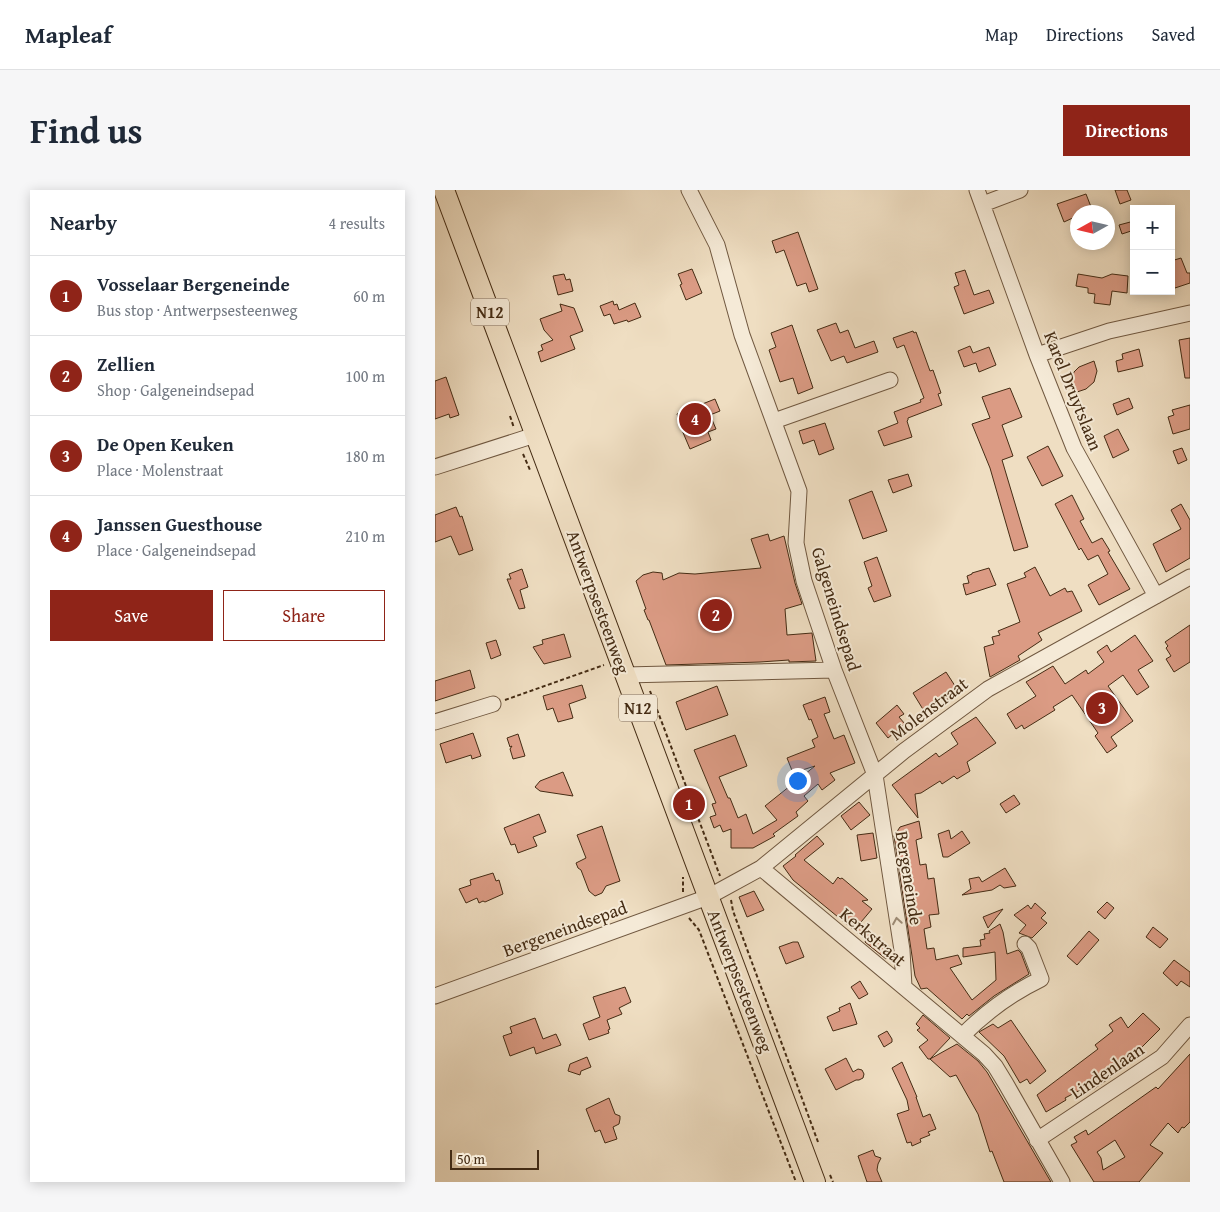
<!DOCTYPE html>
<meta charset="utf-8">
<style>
body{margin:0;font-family:"Gentium Book Plus",serif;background:#f6f6f7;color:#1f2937}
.controls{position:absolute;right:15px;top:15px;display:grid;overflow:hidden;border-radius:0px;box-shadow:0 2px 12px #0003}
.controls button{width:45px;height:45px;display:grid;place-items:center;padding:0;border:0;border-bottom:1px solid #e0e1e3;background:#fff;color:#1f2937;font:25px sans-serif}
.compass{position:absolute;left:635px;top:15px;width:45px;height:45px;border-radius:50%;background:#fff;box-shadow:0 2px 12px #0003;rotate:262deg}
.scale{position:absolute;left:15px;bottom:12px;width:89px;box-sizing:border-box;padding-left:5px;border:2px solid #452c14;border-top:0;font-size:14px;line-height:18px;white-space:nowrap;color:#452c14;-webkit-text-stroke:4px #f5ead7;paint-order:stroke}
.you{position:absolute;left:362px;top:590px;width:18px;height:18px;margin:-12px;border:4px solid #fff;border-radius:50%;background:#1a73e8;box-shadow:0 0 0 8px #1a73e833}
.badge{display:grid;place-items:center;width:32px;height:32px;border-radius:50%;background:#8f2418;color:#fff;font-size:16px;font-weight:700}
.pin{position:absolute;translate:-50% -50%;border:2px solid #fff;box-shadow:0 1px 5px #0006}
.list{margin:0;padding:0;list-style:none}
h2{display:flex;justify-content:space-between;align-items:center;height:65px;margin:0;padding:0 20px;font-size:21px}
h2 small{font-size:16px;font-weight:400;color:#747a83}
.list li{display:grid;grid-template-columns:32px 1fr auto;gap:15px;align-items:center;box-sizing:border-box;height:80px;padding:0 20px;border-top:1px solid #e0e1e3}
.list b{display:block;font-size:19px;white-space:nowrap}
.list p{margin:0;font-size:16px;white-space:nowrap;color:#747a83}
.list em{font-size:16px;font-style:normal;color:#747a83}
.actions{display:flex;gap:10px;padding:15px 20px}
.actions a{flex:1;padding:11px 0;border:1px solid #8f2418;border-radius:0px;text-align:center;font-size:18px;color:#8f2418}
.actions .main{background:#8f2418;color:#fff}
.map{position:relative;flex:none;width:755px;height:992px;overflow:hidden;border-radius:0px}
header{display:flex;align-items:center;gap:30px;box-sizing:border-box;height:70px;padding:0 25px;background:#fff;border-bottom:1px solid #e0e1e3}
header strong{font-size:24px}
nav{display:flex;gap:28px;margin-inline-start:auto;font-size:18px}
.intro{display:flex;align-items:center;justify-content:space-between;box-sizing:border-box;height:120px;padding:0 30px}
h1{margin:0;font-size:35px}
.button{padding:12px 22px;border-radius:0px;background:#8f2418;color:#fff;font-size:18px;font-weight:700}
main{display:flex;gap:30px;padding:0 30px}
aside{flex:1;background:#fff;border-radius:0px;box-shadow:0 2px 12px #0003}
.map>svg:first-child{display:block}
.building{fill:#db9b84;stroke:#452c14;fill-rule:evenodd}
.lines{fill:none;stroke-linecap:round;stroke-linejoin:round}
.minor-casing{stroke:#705840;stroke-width:17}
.major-casing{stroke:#452c14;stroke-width:22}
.path{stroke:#452c14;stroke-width:2;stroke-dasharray:4 2.5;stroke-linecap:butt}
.minor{stroke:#f5ead7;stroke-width:15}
.major{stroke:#efdec2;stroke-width:20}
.oneway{stroke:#9d8b76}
.labels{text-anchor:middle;stroke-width:4;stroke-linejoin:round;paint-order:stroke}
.shield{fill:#f5ead7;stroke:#7a654e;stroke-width:1}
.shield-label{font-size:16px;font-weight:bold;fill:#452c14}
.street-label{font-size:18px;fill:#452c14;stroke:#f5ead7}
</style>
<header>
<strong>Mapleaf</strong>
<nav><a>Map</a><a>Directions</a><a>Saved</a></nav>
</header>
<div class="intro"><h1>Find us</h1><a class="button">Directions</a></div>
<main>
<aside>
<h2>Nearby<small>4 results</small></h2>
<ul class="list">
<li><span class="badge">1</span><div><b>Vosselaar Bergeneinde</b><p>Bus stop · Antwerpsesteenweg</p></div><em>60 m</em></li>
<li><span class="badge">2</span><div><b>Zellien</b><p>Shop · Galgeneindsepad</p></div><em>100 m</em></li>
<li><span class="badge">3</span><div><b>De Open Keuken</b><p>Place · Molenstraat</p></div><em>180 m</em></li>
<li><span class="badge">4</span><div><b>Janssen Guesthouse</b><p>Place · Galgeneindsepad</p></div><em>210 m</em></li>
</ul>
<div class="actions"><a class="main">Save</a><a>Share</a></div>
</aside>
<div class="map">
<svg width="755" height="992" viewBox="0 0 755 992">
<rect width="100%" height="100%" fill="#efdec2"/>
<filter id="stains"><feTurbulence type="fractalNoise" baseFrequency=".004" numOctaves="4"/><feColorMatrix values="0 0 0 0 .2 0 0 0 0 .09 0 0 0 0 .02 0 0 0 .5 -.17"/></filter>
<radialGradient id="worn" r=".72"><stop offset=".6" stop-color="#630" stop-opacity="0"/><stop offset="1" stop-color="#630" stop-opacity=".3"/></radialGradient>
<path class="building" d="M680 0H692L696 10 685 14Z
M651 4 658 22H642V26L629 32 622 14Z
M699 31V40L687 44 684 35Z
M363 42 383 99 374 102 371 93 362 96 349 60 341 63 337 51Z
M746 68 752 83H755V93L740 98 739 95 736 96V71Z
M257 79 267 103 251 110 245 95 247 94 243 84Z
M530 80 539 105 554 100 559 113 529 124 519 97 524 95 520 83Z
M129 84 131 90 135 89 138 101 123 105 118 86Z
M643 84 667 88 677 84 693 86 692 103 677 101 675 115 659 113 660 104 653 103V98L641 96Z
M178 111 179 115 182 114 184 120 200 113 206 127 193 132 192 130 179 134 175 124 169 126 165 116Z
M125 114 139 118 148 141 135 146 140 159 106 172 103 162 108 160 106 155 118 150 109 140 105 129 127 121Z
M401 133 405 143 413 140 420 158 439 151 443 162 412 173 409 166 396 171 382 140Z
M357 135 378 198 363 204 358 188 345 192 334 160 341 157 336 143Z
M478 141 479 143 481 142 495 181 498 180 506 203 503 204 507 215 473 228V230L472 231 477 247 449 256 443 241 463 233 459 222 486 212 485 210 489 208 469 155 462 158 458 148Z
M755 148V188H750L744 150Z
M535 156 538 163 554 157 561 175 544 182 541 173 529 177 523 161Z
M704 159 708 176 683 182 681 171 688 169 687 164Z
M659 171 662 181 659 192 651 199 639 203 636 190 639 182 644 177Z
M11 187 24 225 15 228 14 224 0 229V191Z
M575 198 587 227 567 235 578 266 567 270 593 357 579 361 555 278 537 234 555 228 547 207Z
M694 208 698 218 682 225 678 214Z
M280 209 285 221 275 225 281 239 273 242 276 250 255 259 244 233H245L242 224Z
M755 215V239L738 244 733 227 739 225 737 220Z
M390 233 399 259 384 265 379 250 368 254 364 241Z
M683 239 694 260 678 268 669 246Z
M613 256 628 286 607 296 592 267Z
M747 258 752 270 743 274 738 261Z
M473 284 477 296 458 303 453 290Z
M437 301 452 341 428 349 414 310Z
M637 305 649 329 645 331 657 353 667 348 675 361 673 362 695 399 664 415 653 395 673 384 663 365 653 370 646 358 644 360 620 314Z
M746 314 755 330V368L731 382 718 354 746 339 736 320Z
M21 317 25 327 27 326 38 360 24 365 16 346 0 352V325Z
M333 344 335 351 349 346 360 393 367 414 350 419 352 445 377 443 381 471 354 472V470L325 472 231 475 214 430H213L209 420 211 419 201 391 208 385 218 382 227 383 228 390 244 383 260 384 326 378 316 349Z
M442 367 456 406 439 412 433 398 437 396 429 372Z
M600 377 615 406 630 398 632 402 637 401 647 421 603 443 607 450 583 466 585 470 555 487 549 457 559 454 557 447 565 445 563 441 585 432 572 394 591 387 589 383Z
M554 378 561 395 531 405 528 394 534 393 532 386 537 384V383Z
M87 379 93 397 85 400 90 418 84 419 72 389H76L74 384Z
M755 435V472L739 482 731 469 736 466 731 458 733 456 730 452Z
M129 444 136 467 109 474 98 457 108 454 107 450Z
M700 445 718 471 703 480 714 497 702 505 688 485 673 496 698 531 676 547 682 556 672 563 660 546 663 543 637 505 618 517 620 520 589 539 587 535 581 539 572 524 601 506 591 492 618 476 630 494 651 480 653 484 669 472 662 462 672 455 676 462Z
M61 450 66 465 56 469 51 453Z
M35 480 40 498 0 511V491Z
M511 482 524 502 513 510 511 507 489 521 478 503Z
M147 495 151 508 134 514 138 528 123 532 118 518 112 520 108 506Z
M282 496 293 525 251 540 241 512Z
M390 507 395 522 389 524 399 549 409 545 420 573 395 583 400 590 387 600 383 594 369 606 373 611 361 622 363 626 338 644 340 646 318 658H296V639L288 642 285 635 279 638 275 627 281 625 277 614 281 613 259 560 300 545 312 576 284 587 293 608H295L303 628 311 624 318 644 342 630 330 616 380 576 358 583 352 568 380 557 377 550 383 547 376 529 374 530 368 515Z
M462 515 469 524 464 527 470 534 453 548 441 533Z
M541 527 561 553 532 572 535 581 522 589 519 586 507 594 505 591 486 603 480 604 483 628 457 595 501 563 504 567 523 554 516 543Z
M38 543 46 566 37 569 36 565 11 573 5 554Z
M83 544 90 566 78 569 75 559 77 556 75 557 72 548Z
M128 582 138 606 105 601 100 597 105 591Z
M579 605 585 614 571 623 565 614Z
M424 612 435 625 416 640 406 626Z
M104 624 111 642 98 647 102 656 83 663 80 654 76 655 69 638Z
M484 631 487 648 481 650 485 675 491 674 493 689 499 688 504 724 494 725 496 737 489 739 492 759 499 758 501 770 523 765 527 774 515 778 537 810 561 790 560 762 528 767V758L546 756 545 750 550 749 549 744 555 743 554 741 565 734 568 742 572 764 583 760 586 763 594 784 559 806 534 826 532 824 527 829 492 798 486 799 480 786 459 646 465 637Z
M167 636 185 691 171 696 167 703 160 706 154 701 146 680 143 678 141 673 151 668 142 645Z
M514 640 516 649 527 641 535 653 513 667H508L503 644Z
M438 643 442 668 426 671 422 645Z
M382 646 389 654 369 670 398 694 403 687 405 689 407 688 433 710 427 711 437 719 421 738 429 736 457 759 451 769 430 752 431 750 358 690 348 676 361 666 360 665Z
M570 678 581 696 569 698 565 695 557 700 527 705 536 699 534 689 544 687 547 692Z
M58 683 61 691 64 690 68 704 50 712 48 711 44 713 42 708 31 713 24 699 36 695 35 690Z
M319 701 329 720 312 727 304 707Z
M672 712 679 718 670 729 662 722Z
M600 713 611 723 606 728 612 733 597 748 584 743 591 735 579 725 593 715 596 719Z
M568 719 553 738 548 727Z
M718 737 733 749 725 758 711 747Z
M654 741 664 750 642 775 632 766Z
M358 752H363L369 767 351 774 344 757Z
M739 770 755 782V797L746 791 742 796 728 783Z
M425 791 433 804 424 809 416 797Z
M190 797 196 812 184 818 187 824 172 830 175 839 173 840 174 843 154 850 148 834 165 827 158 807Z
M415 813 422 834 398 841 392 827 405 821 404 818Z
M708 823 725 839 705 859 673 882 676 887 659 899 656 895 652 898 651 897 630 908 631 910 611 922 602 905 663 859 660 855 678 841 674 835 686 827 693 838Z
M488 825 515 848 495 869H493L484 857 493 850 482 840 485 838 481 834Z
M100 828 108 849 121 844 126 855 101 864 99 857 75 866 68 846 77 843 75 837Z
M576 830 611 881 595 894 592 889 585 893 569 866 544 842 558 834 563 838Z
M452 841 457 849V852L449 857 443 846Z
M522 854 543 871 552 882 616 992H569L557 961 555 962 543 924 521 885 515 887 495 869Z
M755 864V932L749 938 747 937 743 943 733 933 715 955 728 963 704 992H659L636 955 642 952 639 947 651 940 653 945 721 897 723 899ZM680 950 690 967 668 980 666 968 662 962Z
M152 867 156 877 146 881 145 885 133 881 135 874Z
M411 868 418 882 423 879 427 880 429 884 428 888 424 890H421L401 900 390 879Z
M467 872 482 907H481L488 927 495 924 501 939 493 942 495 945 485 949 486 952 477 956 476 952 472 953 462 924 474 920 472 910 457 878Z
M174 908 180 924 185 926V929L184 934 178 937 182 949 170 953 165 940 160 942 151 919Z
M438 960 440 966 446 968 443 974 442 980 447 992H432L423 966Z"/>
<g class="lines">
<defs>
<path id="minor" d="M254 0 282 55 307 145 364 301 361 353 369 391 399 480 440 585 467 760 469 797
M542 0 602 165 639 258 721 406
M548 14 585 0
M602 165 674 141 755 123
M339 231 455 190
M0 277 100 245
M190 485 399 480
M0 532 58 514
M326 678 549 864 560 876 571 894 627 992
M0 806 273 707 326 678 469 561 553 499 755 387
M528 845C551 822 577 803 606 789L594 758 590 754
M602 950 727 867 755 835"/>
<path id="major" d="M9 0 380 992"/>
</defs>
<use href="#minor" class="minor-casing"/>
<use href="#major" class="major-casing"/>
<path class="path" d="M75 226 79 238
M88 264 95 280
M215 501 285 686
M70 510 169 475
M248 702V687
M296 710 298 721 383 952
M254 728 264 740 361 992
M395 985 398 992"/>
<use href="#minor" class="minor"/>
<use href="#major" class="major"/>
</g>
<defs><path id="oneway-chevron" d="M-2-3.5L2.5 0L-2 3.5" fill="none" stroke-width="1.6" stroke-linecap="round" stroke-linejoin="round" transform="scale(1.25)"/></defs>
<use class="oneway" href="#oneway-chevron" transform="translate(462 731) rotate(-99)"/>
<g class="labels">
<g class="shield">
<rect x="36" y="108.5" width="38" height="27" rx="4"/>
<rect x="184" y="504.5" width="38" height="27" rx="4"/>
</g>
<g class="shield-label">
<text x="55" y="128">N12</text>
<text x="203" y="524">N12</text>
</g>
<g class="street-label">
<text transform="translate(638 201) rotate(68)" y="6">Karel Druytslaan</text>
<text transform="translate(163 412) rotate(70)" y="6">Antwerpsesteenweg</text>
<text transform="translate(401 419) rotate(73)" y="6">Galgeneindsepad</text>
<text transform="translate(494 519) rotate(-37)" y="6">Molenstraat</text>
<text transform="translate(474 688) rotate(81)" y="6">Bergeneinde</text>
<text transform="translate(130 739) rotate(-20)" y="6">Bergeneindsepad</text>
<text transform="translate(438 747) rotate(40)" y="6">Kerkstraat</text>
<text transform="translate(305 791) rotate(69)" y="6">Antwerpsesteenweg</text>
<text transform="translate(672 881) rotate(-34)" y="6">Lindenlaan</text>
</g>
</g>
<rect width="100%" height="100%" filter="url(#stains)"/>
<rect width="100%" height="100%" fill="url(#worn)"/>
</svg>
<div class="controls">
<button>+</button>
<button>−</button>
</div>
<svg class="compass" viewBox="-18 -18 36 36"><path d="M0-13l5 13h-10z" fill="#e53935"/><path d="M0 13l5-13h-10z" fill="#747a83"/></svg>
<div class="scale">50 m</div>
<div class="you"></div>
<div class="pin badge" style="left:254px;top:614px">1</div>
<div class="pin badge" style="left:281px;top:425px">2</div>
<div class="pin badge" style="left:667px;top:518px">3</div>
<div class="pin badge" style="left:260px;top:229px">4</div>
</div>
</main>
